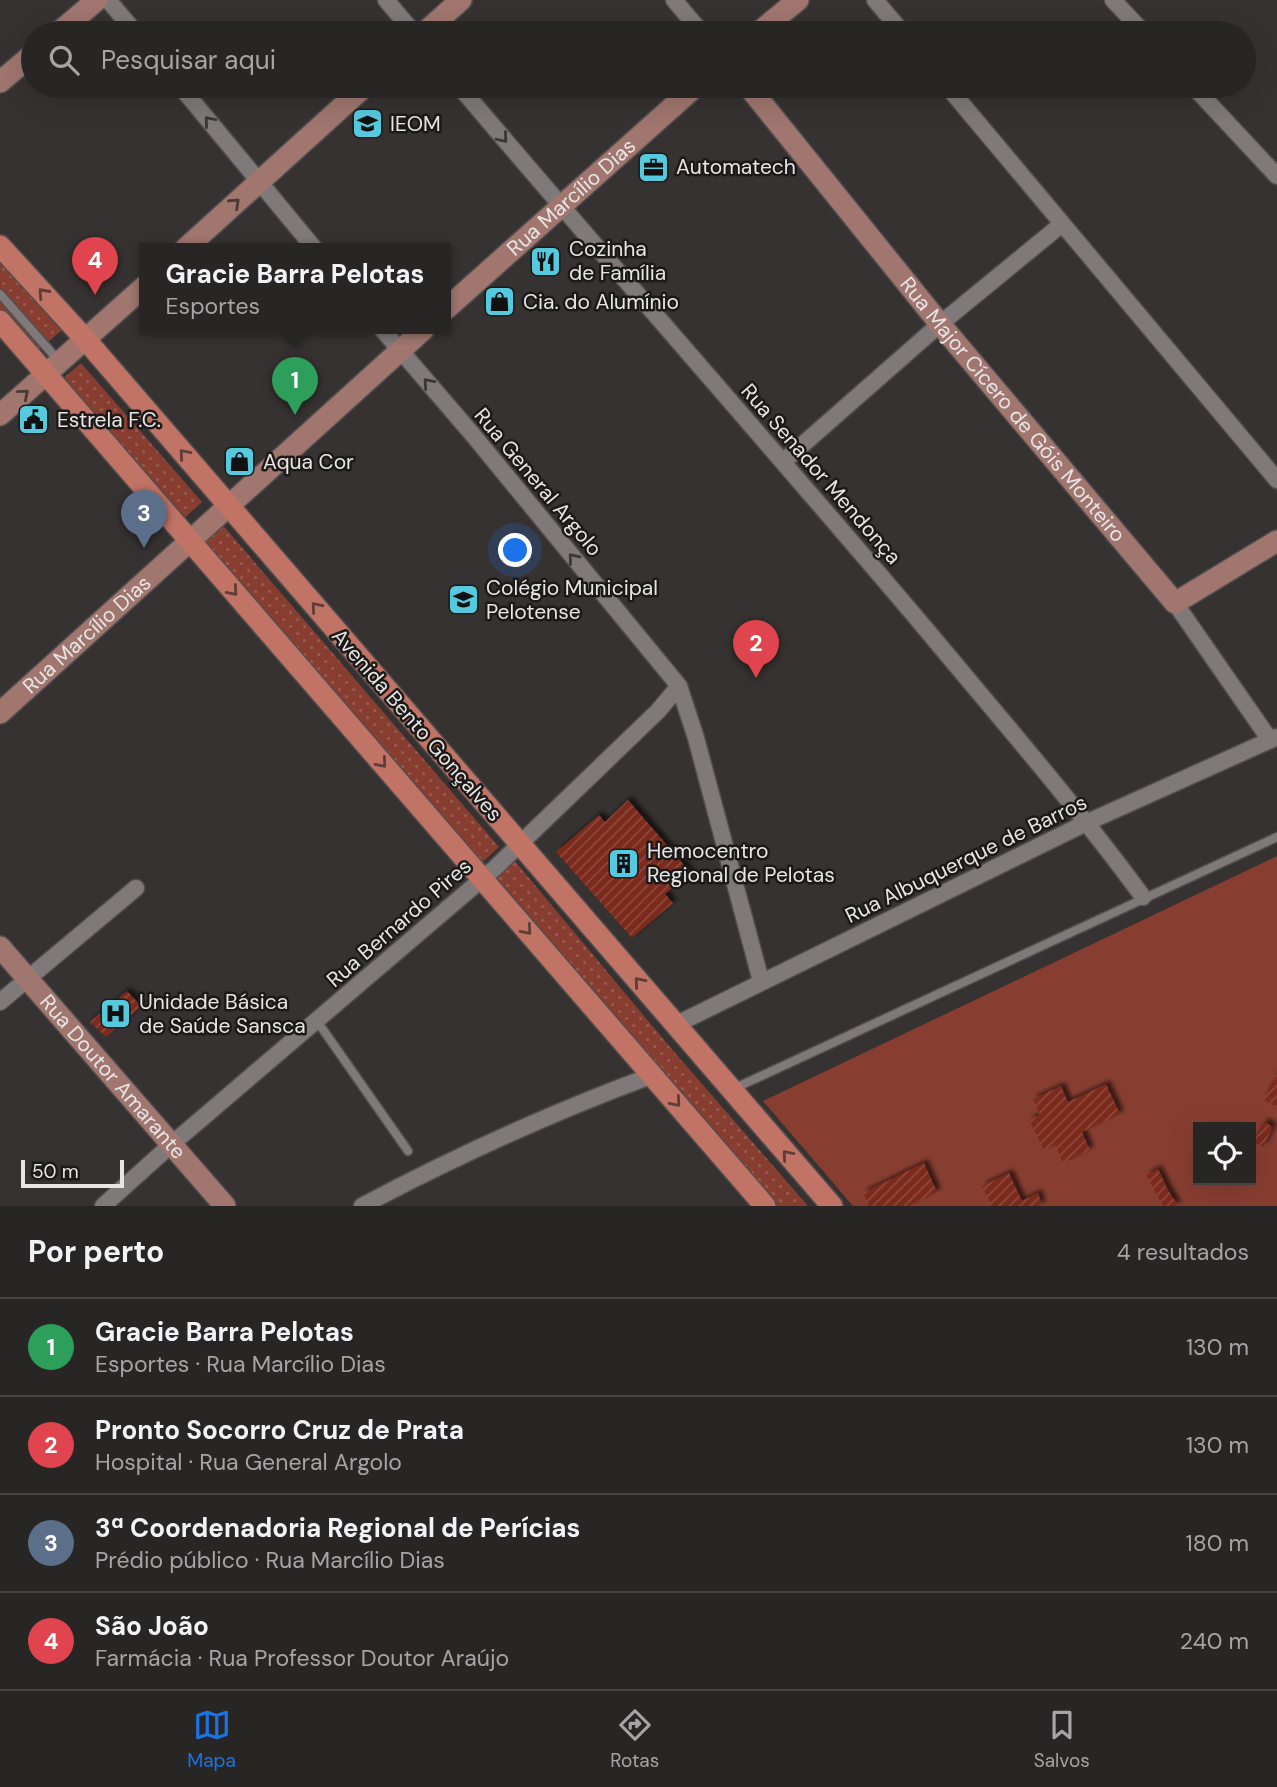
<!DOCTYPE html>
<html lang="pt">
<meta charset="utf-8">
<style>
body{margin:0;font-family:"DM Sans",sans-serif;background:#343232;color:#f1f3f6}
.controls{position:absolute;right:21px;bottom:21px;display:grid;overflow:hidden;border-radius:0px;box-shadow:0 7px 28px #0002}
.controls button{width:63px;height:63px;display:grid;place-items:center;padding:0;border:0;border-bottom:2px solid #444342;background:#282625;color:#f1f3f6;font:35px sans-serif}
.scale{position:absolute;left:21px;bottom:18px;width:103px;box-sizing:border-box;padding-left:7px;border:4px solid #e8e5e5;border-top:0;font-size:19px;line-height:24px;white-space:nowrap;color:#e8e5e5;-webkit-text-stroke:5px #1c1a19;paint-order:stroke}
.you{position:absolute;left:516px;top:551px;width:24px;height:24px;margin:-18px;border:5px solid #fff;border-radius:50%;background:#1a73e8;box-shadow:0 0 0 10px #1a73e833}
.badge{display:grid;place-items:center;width:46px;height:46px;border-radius:50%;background:#1a73e8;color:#fff;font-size:23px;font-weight:700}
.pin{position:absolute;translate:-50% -58px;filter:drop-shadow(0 2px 4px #0008)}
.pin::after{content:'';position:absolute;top:37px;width:24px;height:21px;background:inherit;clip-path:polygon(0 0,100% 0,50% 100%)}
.popup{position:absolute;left:139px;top:243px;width:312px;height:91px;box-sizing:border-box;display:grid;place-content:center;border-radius:0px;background:#282625;filter:drop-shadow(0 2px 5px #0005);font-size:23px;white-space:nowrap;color:#a5a5a7}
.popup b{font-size:26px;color:#f1f3f6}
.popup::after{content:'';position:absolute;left:50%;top:100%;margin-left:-14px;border:14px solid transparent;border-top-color:#282625}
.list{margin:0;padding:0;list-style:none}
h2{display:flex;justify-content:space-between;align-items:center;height:91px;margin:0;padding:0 28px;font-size:30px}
h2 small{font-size:23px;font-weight:400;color:#a5a5a7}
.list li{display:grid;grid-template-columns:46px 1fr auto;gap:21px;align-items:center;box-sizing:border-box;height:98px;padding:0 28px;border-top:2px solid #444342}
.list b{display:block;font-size:26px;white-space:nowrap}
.list p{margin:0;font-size:23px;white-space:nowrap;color:#a5a5a7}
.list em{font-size:23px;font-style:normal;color:#a5a5a7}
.icon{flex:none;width:38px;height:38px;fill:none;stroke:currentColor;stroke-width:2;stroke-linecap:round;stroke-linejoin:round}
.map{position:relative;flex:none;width:1277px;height:1206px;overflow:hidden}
.search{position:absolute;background:#282625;box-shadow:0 7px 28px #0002;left:21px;right:21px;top:21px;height:77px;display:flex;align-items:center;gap:18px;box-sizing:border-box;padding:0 24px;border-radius:38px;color:#a5a5a7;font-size:26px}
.sheet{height:483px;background:#282625}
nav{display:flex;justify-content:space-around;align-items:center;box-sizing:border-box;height:98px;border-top:2px solid #444342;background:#282625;font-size:19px;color:#a5a5a7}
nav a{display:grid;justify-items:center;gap:4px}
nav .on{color:#1a73e8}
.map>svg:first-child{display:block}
.grass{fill:url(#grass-dots)}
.pitch{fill:#873e31;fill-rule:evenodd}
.building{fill:url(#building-hatch);filter:url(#shadow)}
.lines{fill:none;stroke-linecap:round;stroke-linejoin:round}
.lane-casing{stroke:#534e4e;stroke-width:11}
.street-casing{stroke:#534e4e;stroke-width:19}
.secondary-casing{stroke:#534e4e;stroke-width:24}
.primary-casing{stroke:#534e4e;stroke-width:24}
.lane{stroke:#7f7a79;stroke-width:8}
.street{stroke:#7f7a79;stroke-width:16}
.secondary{stroke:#a0766f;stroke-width:21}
.primary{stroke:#c17365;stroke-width:21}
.oneway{stroke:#3a3736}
.oneway2{stroke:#4a3a37}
.oneway3{stroke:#5e3e37}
.labels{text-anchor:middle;stroke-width:5;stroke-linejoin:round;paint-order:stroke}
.poi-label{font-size:21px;fill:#e8e5e5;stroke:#1c1a19;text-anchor:start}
.street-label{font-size:21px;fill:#e8e5e5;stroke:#1c1a19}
</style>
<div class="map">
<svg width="1277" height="1206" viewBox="0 0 1277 1206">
<defs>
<pattern id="grass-dots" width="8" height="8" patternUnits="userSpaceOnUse" patternTransform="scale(1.75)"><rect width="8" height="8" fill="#873e31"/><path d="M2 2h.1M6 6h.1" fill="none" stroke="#985a4f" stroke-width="1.8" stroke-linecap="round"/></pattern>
<pattern id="building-hatch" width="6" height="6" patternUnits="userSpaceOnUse" patternTransform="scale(1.75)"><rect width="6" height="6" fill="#7b2a1c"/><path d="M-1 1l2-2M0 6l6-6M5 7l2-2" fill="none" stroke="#8e493d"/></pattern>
<filter id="shadow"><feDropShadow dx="4" dy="-4" stdDeviation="2" flood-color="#0009"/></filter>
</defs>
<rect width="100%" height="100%" fill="#363231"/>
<path class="grass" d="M0 258 62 330 35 353 0 313Z
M81 363 202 502 181 521 59 382Z
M221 523 499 847 477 867 199 543Z
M514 860 670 1047 808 1206H768L491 881Z"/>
<path class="pitch" d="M1277 856V1206H853L763 1101ZM1198 1127H1251V1180H1198Z"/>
<path class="building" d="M628 800 691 873 665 894 673 903 632 938 556 852 599 815 605 822Z
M127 991 141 1006 106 1037 90 1022Z
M1277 1072V1107L1263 1100Z
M1106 1084 1120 1114 1082 1132 1090 1150 1063 1163 1055 1145 1044 1150 1029 1120 1040 1115 1033 1099 1061 1086 1068 1102Z
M1264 1122 1273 1127 1263 1147 1253 1142Z
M924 1163 937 1192 909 1206H869L863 1193Z
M1158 1169 1168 1190 1178 1206H1163L1146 1175Z
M1009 1173 1022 1201 1038 1193 1042 1206H992L982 1186Z"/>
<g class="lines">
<defs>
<path id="lane" d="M0 294 58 360
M317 1021 408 1151
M733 1089 1277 837"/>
<path id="street" d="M108 0 136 33
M386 0 414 33
M674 0 702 33
M875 0 903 33
M1113 0 1144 33
M180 86 315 249
M459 86C613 268 771 446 925 628 999 717 1075 804 1143 897
M947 86 1277 480
M1193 86 1277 176
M382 329 473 435 679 686 696 738 761 981
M784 461 940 324 1062 224
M1175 603 1270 740
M0 1002 136 888
M675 1025 1088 822 1277 737
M103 1206 173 1143 495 868 658 711 679 686
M362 1206C456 1156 553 1112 653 1075"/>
<g id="secondary">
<path d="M58 33 97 0"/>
<path d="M424 33 461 0"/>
<path d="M758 33 798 0"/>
<path d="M0 82 33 54"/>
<path id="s1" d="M748 86 940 324 1175 603 1277 541"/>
<path d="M185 249 365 86"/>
<path id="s2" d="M446 309 696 86"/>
<path d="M0 415 145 286"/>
<path id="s3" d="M0 713 424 329"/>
<path id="s4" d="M0 947 225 1206"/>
</g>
<path id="primary" d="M0 246 86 340 832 1206
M0 321 765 1206"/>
</defs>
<use href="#lane" class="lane-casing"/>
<use href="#street" class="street-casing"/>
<use href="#secondary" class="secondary-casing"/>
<use href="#primary" class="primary-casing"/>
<use href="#lane" class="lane"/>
<use href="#street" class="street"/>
<use href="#secondary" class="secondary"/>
<use href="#primary" class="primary"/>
</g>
<defs><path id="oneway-chevron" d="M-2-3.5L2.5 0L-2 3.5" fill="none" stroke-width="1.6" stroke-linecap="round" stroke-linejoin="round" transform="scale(1.75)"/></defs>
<g class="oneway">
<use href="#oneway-chevron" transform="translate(209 121) rotate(-130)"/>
<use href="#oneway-chevron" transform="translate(503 138) rotate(50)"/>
<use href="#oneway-chevron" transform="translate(428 383) rotate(-131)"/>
<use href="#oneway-chevron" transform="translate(573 558) rotate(-129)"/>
</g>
<g class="oneway2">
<use href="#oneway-chevron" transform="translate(235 203) rotate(-43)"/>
<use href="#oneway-chevron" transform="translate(24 394) rotate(-41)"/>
</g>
<g class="oneway3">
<use href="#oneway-chevron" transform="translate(43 293) rotate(-132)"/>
<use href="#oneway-chevron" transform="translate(184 454) rotate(-131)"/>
<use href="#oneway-chevron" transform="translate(233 591) rotate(49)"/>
<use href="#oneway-chevron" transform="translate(316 607) rotate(-131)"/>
<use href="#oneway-chevron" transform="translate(382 763) rotate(49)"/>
<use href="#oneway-chevron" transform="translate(527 930) rotate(49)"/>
<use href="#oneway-chevron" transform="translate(639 982) rotate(-131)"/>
<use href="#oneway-chevron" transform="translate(676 1102) rotate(49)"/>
<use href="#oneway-chevron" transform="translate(787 1155) rotate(-131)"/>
</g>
<defs>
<symbol id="university-square" viewBox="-11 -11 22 22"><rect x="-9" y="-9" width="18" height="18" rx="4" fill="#55cadf" stroke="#1c1a19"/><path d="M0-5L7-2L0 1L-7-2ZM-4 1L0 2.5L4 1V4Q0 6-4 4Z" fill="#111"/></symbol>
<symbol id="office-square" viewBox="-11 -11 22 22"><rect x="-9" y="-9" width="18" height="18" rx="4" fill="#55cadf" stroke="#1c1a19"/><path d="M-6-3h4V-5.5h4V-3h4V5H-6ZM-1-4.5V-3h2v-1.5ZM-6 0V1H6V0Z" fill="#111"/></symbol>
<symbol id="restaurant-square" viewBox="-11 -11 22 22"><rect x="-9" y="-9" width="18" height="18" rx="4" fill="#55cadf" stroke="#1c1a19"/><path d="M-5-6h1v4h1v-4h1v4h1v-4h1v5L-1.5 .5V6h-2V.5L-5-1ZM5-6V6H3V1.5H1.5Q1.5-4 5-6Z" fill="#111"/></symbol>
<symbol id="shop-square" viewBox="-11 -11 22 22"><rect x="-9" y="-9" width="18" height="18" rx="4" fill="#55cadf" stroke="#1c1a19"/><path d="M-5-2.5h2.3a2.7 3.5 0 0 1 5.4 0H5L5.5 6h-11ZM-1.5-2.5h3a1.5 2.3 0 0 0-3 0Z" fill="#111"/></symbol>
<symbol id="civic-square" viewBox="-11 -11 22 22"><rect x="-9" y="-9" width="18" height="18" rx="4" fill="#55cadf" stroke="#1c1a19"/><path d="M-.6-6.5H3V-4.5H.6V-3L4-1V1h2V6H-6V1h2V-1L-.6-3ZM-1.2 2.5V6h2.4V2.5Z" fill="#111"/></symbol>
<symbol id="school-square" viewBox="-11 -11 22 22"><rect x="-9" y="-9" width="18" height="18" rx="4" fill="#55cadf" stroke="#1c1a19"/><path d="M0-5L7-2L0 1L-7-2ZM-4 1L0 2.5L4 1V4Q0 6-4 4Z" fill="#111"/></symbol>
<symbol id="building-square" viewBox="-11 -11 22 22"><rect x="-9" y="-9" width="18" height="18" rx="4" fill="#55cadf" stroke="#1c1a19"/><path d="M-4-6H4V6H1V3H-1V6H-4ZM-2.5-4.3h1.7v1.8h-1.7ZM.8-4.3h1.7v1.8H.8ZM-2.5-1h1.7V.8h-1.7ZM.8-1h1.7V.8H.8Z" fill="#111"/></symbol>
<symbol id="hospital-square" viewBox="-11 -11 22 22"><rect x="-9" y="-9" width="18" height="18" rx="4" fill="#55cadf" stroke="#1c1a19"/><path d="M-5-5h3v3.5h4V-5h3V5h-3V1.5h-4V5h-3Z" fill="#111"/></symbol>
</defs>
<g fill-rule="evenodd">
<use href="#university-square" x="350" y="106" width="35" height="35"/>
<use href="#office-square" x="636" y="150" width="35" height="35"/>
<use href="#restaurant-square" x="528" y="244" width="35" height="35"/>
<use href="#shop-square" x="482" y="284" width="35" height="35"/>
<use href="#civic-square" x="16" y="402" width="35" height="35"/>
<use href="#shop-square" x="222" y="444" width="35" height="35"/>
<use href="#school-square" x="446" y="582" width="35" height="35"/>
<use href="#building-square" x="606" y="846" width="35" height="35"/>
<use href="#hospital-square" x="98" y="996" width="35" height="35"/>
</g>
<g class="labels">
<g class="poi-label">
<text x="390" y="131">IEOM</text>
<text x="676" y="174">Automatech</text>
<text x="569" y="256">Cozinha<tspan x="569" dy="24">de Família</tspan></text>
<text x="523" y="309">Cia. do Alumínio</text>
<text x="57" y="427">Estrela F.C.</text>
<text x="263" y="469">Aqua Cor</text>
<text x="486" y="595">Colégio Municipal<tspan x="486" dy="24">Pelotense</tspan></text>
<text x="647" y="858">Hemocentro<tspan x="647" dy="24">Regional de Pelotas</tspan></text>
<text x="139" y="1009">Unidade Básica<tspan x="139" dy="24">de Saúde Sansca</tspan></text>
</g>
<g class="street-label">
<text dy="7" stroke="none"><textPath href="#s2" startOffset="168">Rua Marcílio Dias</textPath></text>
<text dy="7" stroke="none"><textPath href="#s1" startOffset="418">Rua Major Cícero de Góis Monteiro</textPath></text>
<text transform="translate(821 474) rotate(49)" y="7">Rua Senador Mendonça</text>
<text transform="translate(538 482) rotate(50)" y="7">Rua General Argolo</text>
<text dy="7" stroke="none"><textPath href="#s3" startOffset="117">Rua Marcílio Dias</textPath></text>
<text transform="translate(417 725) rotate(49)" y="7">Avenida Bento Gonçalves</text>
<text transform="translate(966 859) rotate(-26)" y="7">Rua Albuquerque de Barros</text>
<text transform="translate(399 923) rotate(-41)" y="7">Rua Bernardo Pires</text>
<text dy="7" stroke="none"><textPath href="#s4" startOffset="172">Rua Doutor Amarante</textPath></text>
</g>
</g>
</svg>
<div class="controls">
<button><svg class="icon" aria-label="locate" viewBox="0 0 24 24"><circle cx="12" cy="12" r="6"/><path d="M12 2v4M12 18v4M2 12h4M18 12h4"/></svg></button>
</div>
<div class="scale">50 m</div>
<div class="you"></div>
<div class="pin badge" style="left:295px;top:415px;background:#2e9e5b">1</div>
<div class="popup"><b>Gracie Barra Pelotas</b>Esportes</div>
<div class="pin badge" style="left:756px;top:678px;background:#e0444e">2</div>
<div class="pin badge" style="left:144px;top:548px;background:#5c6f8a">3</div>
<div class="pin badge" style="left:95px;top:295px;background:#e0444e">4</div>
<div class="search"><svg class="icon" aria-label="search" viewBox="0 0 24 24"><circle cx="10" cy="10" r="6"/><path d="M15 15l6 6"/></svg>Pesquisar aqui</div>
</div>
<section class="sheet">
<h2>Por perto<small>4 resultados</small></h2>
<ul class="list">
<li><span class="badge" style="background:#2e9e5b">1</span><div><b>Gracie Barra Pelotas</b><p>Esportes · Rua Marcílio Dias</p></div><em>130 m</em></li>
<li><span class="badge" style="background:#e0444e">2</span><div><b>Pronto Socorro Cruz de Prata</b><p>Hospital · Rua General Argolo</p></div><em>130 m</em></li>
<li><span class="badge" style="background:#5c6f8a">3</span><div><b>3ª Coordenadoria Regional de Perícias</b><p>Prédio público · Rua Marcílio Dias</p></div><em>180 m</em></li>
<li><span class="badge" style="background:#e0444e">4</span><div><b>São João</b><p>Farmácia · Rua Professor Doutor Araújo</p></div><em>240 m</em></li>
</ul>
</section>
<nav>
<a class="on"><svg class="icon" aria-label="map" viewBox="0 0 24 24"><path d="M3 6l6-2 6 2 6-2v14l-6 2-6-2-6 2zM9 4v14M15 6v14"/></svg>Mapa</a>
<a><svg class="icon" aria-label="directions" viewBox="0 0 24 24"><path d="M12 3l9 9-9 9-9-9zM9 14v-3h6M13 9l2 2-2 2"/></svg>Rotas</a>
<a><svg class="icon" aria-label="saved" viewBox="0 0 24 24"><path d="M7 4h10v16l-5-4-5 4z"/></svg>Salvos</a>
</nav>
